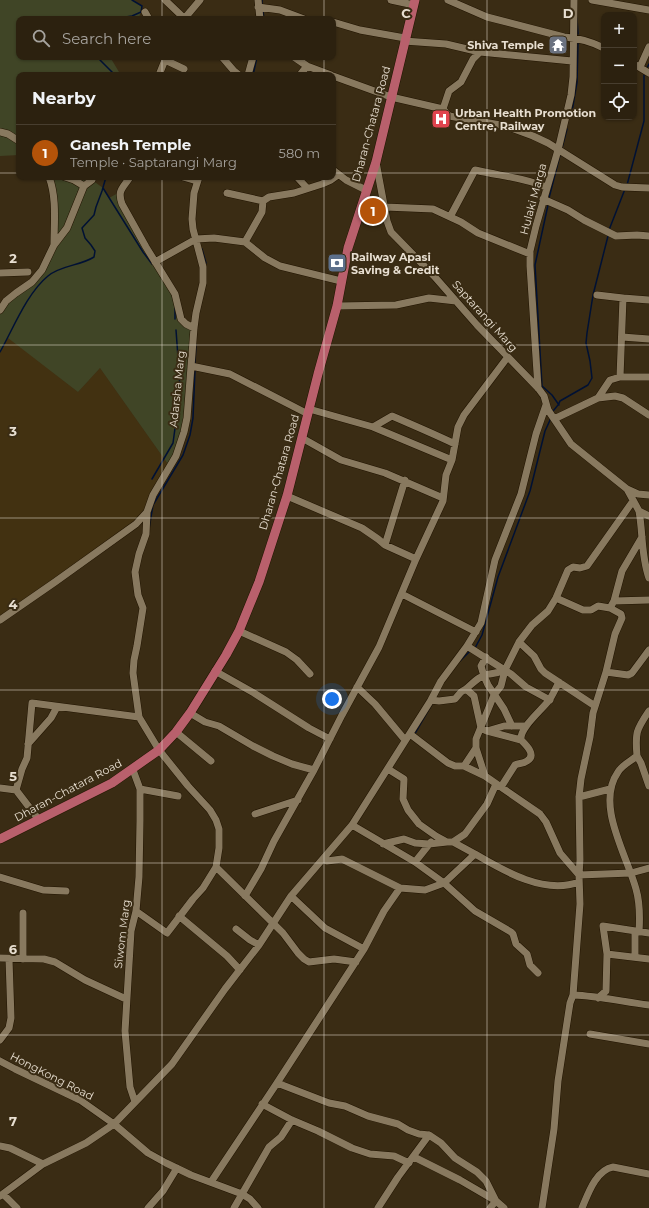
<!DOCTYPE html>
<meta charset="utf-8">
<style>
body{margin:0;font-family:Montserrat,sans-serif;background:#342918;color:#f1f3f6}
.controls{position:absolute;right:12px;top:12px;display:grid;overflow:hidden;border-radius:8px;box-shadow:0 1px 3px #0004}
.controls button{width:36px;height:36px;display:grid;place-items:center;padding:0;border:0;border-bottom:1px solid #483e2f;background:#2c210f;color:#f1f3f6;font:20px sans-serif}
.you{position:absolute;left:332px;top:699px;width:14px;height:14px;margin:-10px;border:3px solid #fff;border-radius:50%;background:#1a73e8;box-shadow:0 0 0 6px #1a73e833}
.badge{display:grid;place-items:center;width:26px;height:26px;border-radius:50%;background:#b45309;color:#fff;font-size:13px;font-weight:700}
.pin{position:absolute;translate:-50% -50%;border:2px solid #fff;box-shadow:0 1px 4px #0006}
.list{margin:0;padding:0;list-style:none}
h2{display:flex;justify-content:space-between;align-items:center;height:52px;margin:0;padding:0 16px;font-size:17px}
h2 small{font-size:13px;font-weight:400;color:#a6a39e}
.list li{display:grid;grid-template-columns:26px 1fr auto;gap:12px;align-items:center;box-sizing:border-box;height:56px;padding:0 16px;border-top:1px solid #483e2f}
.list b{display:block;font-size:15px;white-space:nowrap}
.list p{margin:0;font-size:13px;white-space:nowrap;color:#a6a39e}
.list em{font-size:13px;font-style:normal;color:#a6a39e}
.icon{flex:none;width:22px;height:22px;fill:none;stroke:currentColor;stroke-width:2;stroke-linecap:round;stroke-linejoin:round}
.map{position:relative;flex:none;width:649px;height:1208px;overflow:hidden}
.search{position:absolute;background:#2c210f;box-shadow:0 1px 3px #0004;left:16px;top:16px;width:320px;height:44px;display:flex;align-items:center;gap:10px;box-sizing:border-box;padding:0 14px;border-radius:8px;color:#a6a39e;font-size:15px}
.panel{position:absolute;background:#2c210f;box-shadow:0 1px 3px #0004;left:16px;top:72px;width:320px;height:108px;border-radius:8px}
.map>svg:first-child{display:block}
.built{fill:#423111}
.green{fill:#404526}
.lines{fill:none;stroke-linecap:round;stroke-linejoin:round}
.stream{stroke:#001134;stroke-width:1.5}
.minor-casing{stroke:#211400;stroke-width:8}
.major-casing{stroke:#211400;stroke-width:10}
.minor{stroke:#88795f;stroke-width:7}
.major{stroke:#b9606c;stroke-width:9}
.grid{fill:none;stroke:#e8dfd1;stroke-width:1;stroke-opacity:0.55}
.labels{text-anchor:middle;stroke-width:4;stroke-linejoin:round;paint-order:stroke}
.poi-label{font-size:11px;font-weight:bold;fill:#e8dfd1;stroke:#3a2c14;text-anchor:start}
.street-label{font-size:11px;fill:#e8dfd1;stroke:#3a2c14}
.grid-label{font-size:13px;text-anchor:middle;font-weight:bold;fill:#e8dfd1;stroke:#3a2c14;stroke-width:4;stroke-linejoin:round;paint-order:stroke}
</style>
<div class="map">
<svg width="649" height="1208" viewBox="0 0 649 1208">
<rect width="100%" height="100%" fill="#3a2c14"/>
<path class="built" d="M8 337 78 392 100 368 170 467 136 524 0 620V352Z"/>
<path class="green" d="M0 0H132L142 6 139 18 138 19H19V57H110L119 72 115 75H19V155L0 156Z
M49 177H93L92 180 103 188 109 198 120 192V197L175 294 179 313 194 328 187 418 170 467 100 368 78 392 8 338 0 352V310L32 282 54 245Z"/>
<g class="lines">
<path class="stream" d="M262 0V5
M263 11 264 19
M577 18 578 34
M113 19 132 16 141 12 142 6 132 0
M99 57 100 60 115 75
M647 68 649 64
M253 75 257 57
M571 117 577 82 578 42
M562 148 567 129
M627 185 644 121V75
M103 188 143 252 152 264
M549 198 560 155
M548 205 535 265 542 386 552 395 559 405
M609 230 625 189
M202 249 206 263
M175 305V319
M0 352C13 329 27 293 48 276 61 265 80 266 94 257L95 251 91 245 85 238 82 228 94 215 96 207 102 191 106 177
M195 364 196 344
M552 413C554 408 559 406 560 401L588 385 592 378 590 361 586 343 587 333 593 295 608 236
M152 479 173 443 180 392 179 371 176 330
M149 529 153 505 183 455 190 435 193 418 195 370
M475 648 482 635 498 577 530 491 545 431 551 418
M460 661 470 651
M414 735 432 704"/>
<defs>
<path id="minor" d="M165 0 185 19
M258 0 260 19
M391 0 414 5
M448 0 487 17 564 37C578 38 592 42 604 48
M592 0 649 10
M258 7 280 10 304 19
M145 12 149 19
M184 19 200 0
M333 22 360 30 405 38
M404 41 446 44 480 52 572 61
M222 57 234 71 239 75
M294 57 307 66
M165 60 184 69
M634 64 649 73
M640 67 649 47
M159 75 165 60 163 57
M248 75 253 57
M300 75 307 66 331 75
M333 76 391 97 443 109 449 116 506 126 533 136 548 143 615 185 622 187 649 188
M443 109 449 91 461 82 473 59 480 52
M0 132 8 134 19 141
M376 162 387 221 391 232 434 276 477 325 538 388 544 396 548 410 571 444 627 489 639 511 649 516
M333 170 346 180 366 190
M49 177C57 198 54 223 54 245
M65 177 74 180 84 186
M130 177C123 188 117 190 122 204L146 247 175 294 181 319 186 324 194 328
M183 177 197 181
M297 177 307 188
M227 193 263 201 269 197 294 193 322 184 331 180 338 175
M543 199 568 210 584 220 616 236 637 235 649 236
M385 207 433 209 461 222 478 233 530 254
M450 217 475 170C499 176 523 177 546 187
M245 242 262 212 263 201
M155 262 196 239 214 238 245 242 265 258 280 266 341 281
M0 273 28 272
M597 295 623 298
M337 306 396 305 429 298 456 301
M0 310 6 301 16 293 32 282 42 270 54 245 67 228 84 186 92 180 93 177
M622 337 649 339
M191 366 230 374 308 414
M620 377 623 298 649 300
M538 388 530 266V251L536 226 558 150 571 95 573 77 574 0
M598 398 615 396 623 398 649 415
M309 409 373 427 392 416C413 425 434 434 455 444
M554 419 598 398 610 380 620 377H649
M373 427 452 460
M302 438 341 460 385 473 443 498
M627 489 638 494 649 495
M287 496 362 528 378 539 385 545 416 559
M639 511C643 533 641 556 649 578
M147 512 146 534 139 554 135 572 138 595 143 608 137 646 134 660 133 673 139 717 159 750 188 786 210 810 216 820 219 829V848L216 867 283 933 298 953 304 959 309 962 334 959 356 962
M385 545 405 480
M402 594 476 632
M556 598 583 610H591L598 606 610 608 621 614 622 618 615 634 606 672 593 713 590 737 581 779 579 797 580 860 579 875
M614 601 649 600
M610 608 614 601 622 571 642 537
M0 620 55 582 136 524 147 512 153 495 176 456 184 432 187 418 194 328 196 313 203 283V267L193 229 192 219 194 193 199 177
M239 631 286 652 297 660 310 674
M519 642 534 656 541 669 545 673 595 706
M467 646 511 674 526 687 550 700
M486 657 481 666 484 676 488 685 504 709 512 726
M215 671 254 693 309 728 330 739
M606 672 628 675 632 673 649 650
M357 687 375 704 405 740
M466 689C473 683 480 675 489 674 496 673 498 673 505 670
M431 700 439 701 455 699 461 692 466 689 474 696 481 728 487 731 521 740
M190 713 205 722 219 726 253 746 273 756 292 764 314 770
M487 731 504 726H526
M176 732 211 761
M410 734 448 763 455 766H464L485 776 540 814 546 822 560 853 579 875
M28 744 51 718 57 707
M637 756 641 763 649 786
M464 766 476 748
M388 769 404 779 403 799 408 810 419 824 436 836 447 842H453L475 854
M133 770 140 789V821L139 877 136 911 131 931 125 1031 130 1087 135 1102
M485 776 476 748V739L494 695 501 686 505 670 519 642 532 625 548 611 556 598 568 570 573 567 580 568 587 566 633 501
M501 787 515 765C519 763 523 764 527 761 537 755 526 745 521 740 519 728 543 709 550 699 553 694 556 688 559 682
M0 788 16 790 22 769 27 758 32 703 139 717
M140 789 178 796
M16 790 39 820
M579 797 610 789
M255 814 298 800
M352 825 415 862 444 883 475 911 511 932 513 934 516 944 527 954 530 965 538 973
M453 842 465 834 487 804 496 784
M383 844 404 839 415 843 429 844 447 842
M323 859 327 861 342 859 400 888 425 890 444 883 475 854C504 871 544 895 579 882
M415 862 431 842
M0 877 43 890 66 891
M245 896 261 869 274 841 314 770 342 715 379 647 416 559 443 501 446 475 452 460 458 427 464 415 507 358
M291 896 325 928 364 949
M136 911 167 933 193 899 203 888 216 867
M179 916 227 956 240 970
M236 929 250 940 259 945
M639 932C640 917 640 903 636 889 627 855 595 805 618 772 622 765 631 761 637 756 635 733 636 730 649 711
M607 954 649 959
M635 957V931
M0 958 44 959 55 962 85 980 126 999
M23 959V913
M573 995C599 996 624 1002 649 1005
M598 998 606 991 607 954 603 926 649 933
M590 1034 649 1044
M0 1040 9 1028 11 1018 9 959
M0 1061 15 1069 80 1100 114 1124 148 1153 166 1163 191 1175 242 1194 250 1199 258 1208
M277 1083 364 949 384 911 400 888
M262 1104 292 1120 318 1131 352 1148 370 1154 394 1156 409 1163
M0 1146 10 1148 43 1164
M414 1157 460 1180 496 1201 490 1208
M211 1182 277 1083 329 1103 345 1106 368 1116 398 1124 408 1130 419 1134 429 1135 441 1143 455 1158 477 1172 486 1181 496 1201 504 1208
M3 1194 17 1208
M0 1196 43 1164 86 1143 114 1124 172 1064 225 989 259 945 291 896 352 825 431 700 441 681 467 646 481 623 495 560 521 494 536 434 546 405
M148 1208 163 1191 177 1168
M234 1208 269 1147 281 1137 292 1120
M378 1208 398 1177 429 1135
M542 1208 554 1129 558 1081 570 1003 573 995 580 904 579 875 631 873 649 868
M582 1208C588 1194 596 1170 613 1167L649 1174"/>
<path id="major" d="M0 839 112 783 159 750 176 732 190 713 226 655 239 631 259 582 287 496 318 374 337 306 348 248 376 162 415 0"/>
</defs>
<use href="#minor" class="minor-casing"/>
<use href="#major" class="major-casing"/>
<use href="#minor" class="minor"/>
<use href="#major" class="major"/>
</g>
<path class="grid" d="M162 0V19M324 0V19M487 0V1208M162 57V75M324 57V75M0 173H19M333 173H649M162 177V1208M324 177V1208M0 345H649M0 518H649M0 690H649M0 863H649M0 1035H649"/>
<defs>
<symbol id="temple-square" viewBox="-11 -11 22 22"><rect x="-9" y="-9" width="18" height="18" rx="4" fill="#6b7280" stroke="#3a2c14"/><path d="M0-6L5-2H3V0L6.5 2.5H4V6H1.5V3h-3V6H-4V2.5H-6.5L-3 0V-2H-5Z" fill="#fff"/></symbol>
<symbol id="hospital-square" viewBox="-11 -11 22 22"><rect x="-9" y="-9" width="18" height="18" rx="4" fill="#e0444e" stroke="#3a2c14"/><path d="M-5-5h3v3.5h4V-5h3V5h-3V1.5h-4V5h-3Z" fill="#fff"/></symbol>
<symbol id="bank-square" viewBox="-11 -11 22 22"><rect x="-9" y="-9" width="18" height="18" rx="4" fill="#5c6f8a" stroke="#3a2c14"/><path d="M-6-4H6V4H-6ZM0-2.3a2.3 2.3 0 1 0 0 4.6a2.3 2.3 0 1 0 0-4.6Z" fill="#fff"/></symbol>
</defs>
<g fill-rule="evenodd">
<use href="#temple-square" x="547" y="34" width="22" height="22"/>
<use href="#hospital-square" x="430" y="108" width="22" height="22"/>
<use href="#bank-square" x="326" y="252" width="22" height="22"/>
</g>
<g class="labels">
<g class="poi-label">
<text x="544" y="49" text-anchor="end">Shiva Temple</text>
<text x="455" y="117">Urban Health Promotion<tspan x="455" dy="13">Centre, Railway</tspan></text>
<text x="351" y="261">Railway Apasi<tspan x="351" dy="13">Saving &amp; Credit</tspan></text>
</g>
<g class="street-label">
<text transform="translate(371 124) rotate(-75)" y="4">Dharan-Chatara Road</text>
<text transform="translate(533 199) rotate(-75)" y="4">Hulaki Marga</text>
<text transform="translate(485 316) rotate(48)" y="4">Saptarangi Marg</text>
<text transform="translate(177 389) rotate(-84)" y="4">Adarsha Marg</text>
<text transform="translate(279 472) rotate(-74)" y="4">Dharan-Chatara Road</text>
<text transform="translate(68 790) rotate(-28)" y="4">Dharan-Chatara Road</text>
<text transform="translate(122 934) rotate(-83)" y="4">Siwom Marg</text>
<text transform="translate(52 1076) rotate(27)" y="4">HongKong Road</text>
</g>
</g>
<g class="grid-label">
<text x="406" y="18">C</text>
<text x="568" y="18">D</text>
<text x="13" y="263">2</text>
<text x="13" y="436">3</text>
<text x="13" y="609">4</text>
<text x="13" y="781">5</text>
<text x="13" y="954">6</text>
<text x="13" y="1126">7</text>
</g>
</svg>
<div class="controls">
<button>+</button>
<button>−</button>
<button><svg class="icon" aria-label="locate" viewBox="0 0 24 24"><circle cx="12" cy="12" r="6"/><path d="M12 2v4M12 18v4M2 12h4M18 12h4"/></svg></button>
</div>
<div class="you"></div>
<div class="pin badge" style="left:373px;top:211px">1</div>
<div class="search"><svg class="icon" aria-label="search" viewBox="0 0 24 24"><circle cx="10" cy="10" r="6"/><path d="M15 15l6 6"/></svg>Search here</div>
<section class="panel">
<h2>Nearby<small></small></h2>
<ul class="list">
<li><span class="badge">1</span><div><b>Ganesh Temple</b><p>Temple · Saptarangi Marg</p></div><em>580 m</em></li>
</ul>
</section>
</div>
